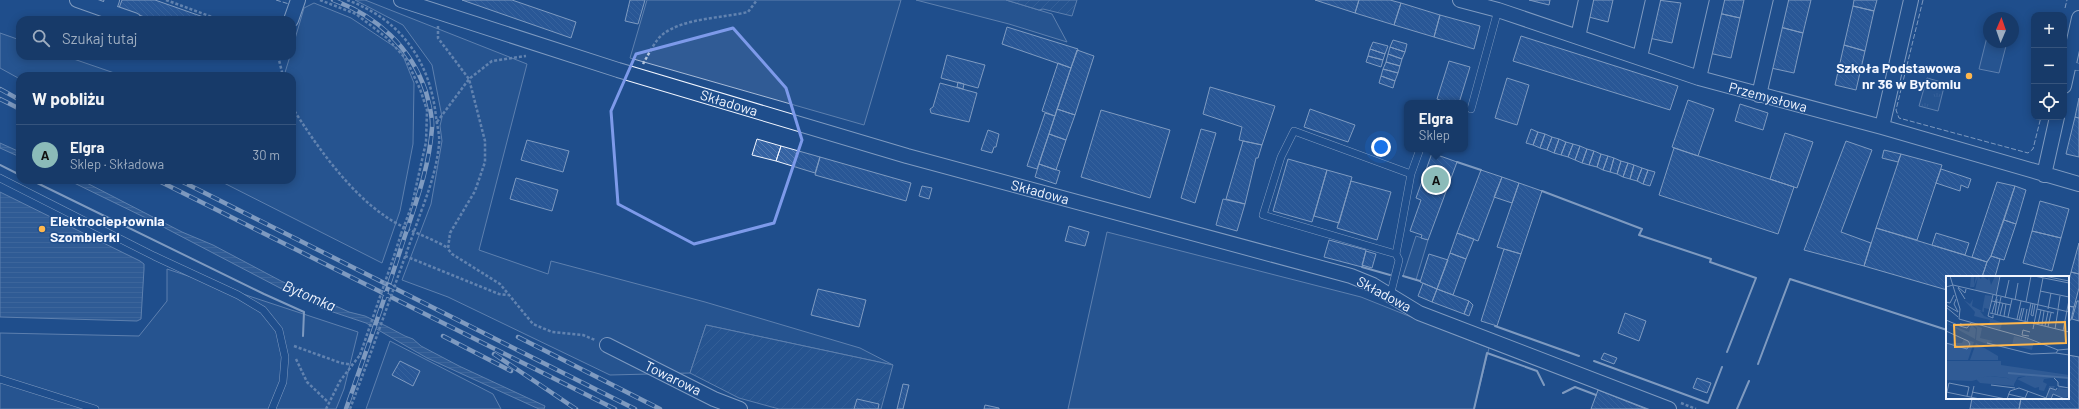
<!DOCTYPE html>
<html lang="pl">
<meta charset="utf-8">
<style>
body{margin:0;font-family:Barlow,sans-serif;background:#244571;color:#f1f3f6}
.controls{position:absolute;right:12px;top:12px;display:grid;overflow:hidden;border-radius:8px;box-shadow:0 2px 10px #0003}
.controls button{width:36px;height:36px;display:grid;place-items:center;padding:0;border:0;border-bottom:1px solid #36547d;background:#173a69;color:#f1f3f6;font:20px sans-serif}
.compass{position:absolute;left:1983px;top:12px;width:36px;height:36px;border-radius:50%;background:#173a69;box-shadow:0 2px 10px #0003;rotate:2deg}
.you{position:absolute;left:1381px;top:147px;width:14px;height:14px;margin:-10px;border:3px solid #fff;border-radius:50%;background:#1a73e8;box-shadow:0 0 0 6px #1a73e833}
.badge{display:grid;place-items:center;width:26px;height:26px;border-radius:50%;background:#8bbbb9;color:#111;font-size:13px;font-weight:700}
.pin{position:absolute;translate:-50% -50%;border:2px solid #fff;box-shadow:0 1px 4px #0006}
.popup{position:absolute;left:1404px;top:100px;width:64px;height:52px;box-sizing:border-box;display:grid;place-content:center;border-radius:8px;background:#173a69;filter:drop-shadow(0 1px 3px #0005);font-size:13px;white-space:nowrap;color:#9eadc0}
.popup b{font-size:15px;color:#f1f3f6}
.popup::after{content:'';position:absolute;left:50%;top:100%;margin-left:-8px;border:8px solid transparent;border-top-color:#173a69}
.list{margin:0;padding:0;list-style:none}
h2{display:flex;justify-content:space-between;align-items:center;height:52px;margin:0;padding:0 16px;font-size:17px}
h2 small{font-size:13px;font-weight:400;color:#9eadc0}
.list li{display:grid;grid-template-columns:26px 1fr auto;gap:12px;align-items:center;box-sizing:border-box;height:60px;padding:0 16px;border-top:1px solid #36547d}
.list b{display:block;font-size:15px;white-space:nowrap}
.list p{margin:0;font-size:13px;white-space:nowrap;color:#9eadc0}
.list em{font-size:13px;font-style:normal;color:#9eadc0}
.icon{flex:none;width:22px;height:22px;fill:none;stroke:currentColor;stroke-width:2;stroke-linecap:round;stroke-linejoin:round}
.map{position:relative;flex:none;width:2079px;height:409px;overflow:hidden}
.search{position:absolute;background:#173a69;box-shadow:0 2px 10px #0003;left:16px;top:16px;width:280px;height:44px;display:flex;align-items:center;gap:10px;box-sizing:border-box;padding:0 14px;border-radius:12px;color:#9eadc0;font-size:15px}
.panel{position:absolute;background:#173a69;box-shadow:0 2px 10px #0003;left:16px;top:72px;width:280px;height:112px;border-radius:12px}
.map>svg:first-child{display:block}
.built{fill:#305b95;stroke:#a8bbd7}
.park{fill:url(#park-tufts);stroke:#a8bbd7}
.garden{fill:url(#garden-furrows);stroke:#a8bbd7}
.water{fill:url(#water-rules);stroke:#a8bbd7}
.building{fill:url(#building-back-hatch);stroke:#f2f6ff}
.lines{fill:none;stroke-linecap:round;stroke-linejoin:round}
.lane-casing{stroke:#f2f6ff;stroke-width:8}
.street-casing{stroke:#f2f6ff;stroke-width:16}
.path{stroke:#b3c4dc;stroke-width:2.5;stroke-dasharray:3 2;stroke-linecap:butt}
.lane{stroke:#1f4e8c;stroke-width:7}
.street{stroke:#1f4e8c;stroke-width:14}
.rail-casing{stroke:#f2f6ff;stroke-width:4.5}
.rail{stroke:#1f4e8c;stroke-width:3;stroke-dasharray:9;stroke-linecap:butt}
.path-bridge{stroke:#b3c4dc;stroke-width:2.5;stroke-dasharray:3 2;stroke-linecap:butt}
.fence{stroke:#f2f6ff;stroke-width:1;stroke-dasharray:5 2;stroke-linecap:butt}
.wall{stroke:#f2f6ff;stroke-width:2}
.marked{fill:none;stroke:#7d9aea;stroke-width:3;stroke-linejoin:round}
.poi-dot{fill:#ffb74d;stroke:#1f4e8c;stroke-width:1.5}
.labels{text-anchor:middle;stroke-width:3;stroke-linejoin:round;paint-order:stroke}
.poi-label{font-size:14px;font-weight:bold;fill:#f2f6ff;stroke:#1f4e8c;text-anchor:end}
.street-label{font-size:14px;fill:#f2f6ff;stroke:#1f4e8c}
.water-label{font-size:15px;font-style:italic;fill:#f2f6ff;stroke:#1f4e8c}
.inset-river{fill:none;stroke:#446ba0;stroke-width:2}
.inset-road{fill:none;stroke:#7391ba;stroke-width:1}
.view{fill:#ffb74d;fill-opacity:0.15;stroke:#ffb74d;stroke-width:2}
.inset-edge{fill:none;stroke:#f2f6ff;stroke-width:2}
</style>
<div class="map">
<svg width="2079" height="409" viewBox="0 0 2079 409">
<defs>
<pattern id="park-tufts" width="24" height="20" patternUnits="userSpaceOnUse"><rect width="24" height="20" fill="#305b95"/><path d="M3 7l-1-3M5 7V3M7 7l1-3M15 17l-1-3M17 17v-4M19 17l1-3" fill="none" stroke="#4e73a5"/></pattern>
<pattern id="garden-furrows" width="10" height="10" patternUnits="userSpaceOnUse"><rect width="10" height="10" fill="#305b95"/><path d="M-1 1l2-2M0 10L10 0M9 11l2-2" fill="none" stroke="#4e73a5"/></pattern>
<pattern id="water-rules" width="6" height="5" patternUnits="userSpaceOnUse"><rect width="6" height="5" fill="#446ba0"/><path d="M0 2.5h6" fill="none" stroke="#5f81ae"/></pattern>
<pattern id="building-back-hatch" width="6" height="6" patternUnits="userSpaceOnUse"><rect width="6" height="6" fill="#3563a3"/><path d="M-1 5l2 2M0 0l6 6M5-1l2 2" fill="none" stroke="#537ab1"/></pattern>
</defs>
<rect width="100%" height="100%" fill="#1f4e8c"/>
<path class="built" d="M355 0H365L527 64 479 250 548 274 551 261 705 302 860 348 893 365 706 325 690 373 610 375 448 297 402 280 431 204 442 141 440 126 442 117 432 65 403 25Z
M647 0H901L864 125 630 58Z
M916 0H1006L1052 14 1067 42 1009 24Z
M314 3 351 18 401 51 414 83 413 144 400 211 382 263 218 180H292V76H284L290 56H292V49L304 8Z
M1989 29V42H2007L1999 73 1979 69Z
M0 33 20 40V56H65L123 76H20V79L0 68Z
M1107 232 1361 297 1489 348 1474 409H1068Z
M1416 236 1428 240 1416 280 1403 276Z
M167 269 358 332 344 389 336 409H0V333L139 336 167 301Z
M390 341 493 394 501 409H366Z"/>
<path class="park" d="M1927 78 1945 83 1938 111 1919 106Z"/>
<path class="garden" d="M1006 0H1077L1072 16 1043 9 1039 10Z
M706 325 893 365 881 409H779L739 398 690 373Z"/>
<path class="water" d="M0 143 20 152V157L0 148Z
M68 180H81L182 232 213 245 281 281 349 312 365 316 386 326 405 336 413 339 421 346 459 366 545 406 544 409H539L427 358 366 323 321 308 309 300 280 288 148 219Z
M0 192 140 261 144 264V269L141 319 137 321 0 317Z"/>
<path class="building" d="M122 0H155L212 20H153L119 8Z
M462 0H512L576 22 571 38Z
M630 0H645L638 24 625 21Z
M1315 0H1359L1355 13Z
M1359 0H1390L1401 3 1394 25 1355 13Z
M1529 0H1550L1549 5Z
M1593 0H1613L1608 22 1589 17Z
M1658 0 1681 3 1672 43 1649 38Z
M1721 0H1744L1740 18 1718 13Z
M1787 0H1811L1803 33 1780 27Z
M1854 0H1877L1874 11 1853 6Z
M1401 3 1440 15 1434 37 1394 25Z
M1853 6 1874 11 1865 51 1844 45Z
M1718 13 1740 18 1731 58 1709 53Z
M1440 15 1480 26 1474 49 1434 37Z
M1007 27 1078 49 1071 68 1002 44Z
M1780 27 1803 33 1794 73 1771 68Z
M1521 36 1678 86 1670 110 1513 61Z
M1393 40 1407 44 1405 52 1390 47Z
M1373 42 1388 46 1385 54 1370 49Z
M1844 45 1865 51 1856 90 1835 85Z
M1390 47 1405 52 1402 59 1388 54Z
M1370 49 1385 54 1383 60 1368 56Z
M1077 50 1094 56 1075 115 1057 109Z
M1388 54 1402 59 1400 66 1386 62Z
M947 55 985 65 978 88 941 78Z
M1368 56 1383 60 1381 67 1366 62Z
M1449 61 1470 67 1459 103H1448L1437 99Z
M1386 62 1400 66 1398 73 1383 69Z
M1058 63 1071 68 1055 116 1042 111Z
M1383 69 1398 73 1395 81 1381 76Z
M1381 76 1395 81 1393 88 1379 83Z
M1507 78 1529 85 1517 125 1495 118Z
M958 82 964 84 963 89 957 87Z
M940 83 977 93 969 122 931 113 930 109 933 107Z
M1210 87 1275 106 1262 145 1239 140 1242 127 1203 114Z
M2079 98V118L2075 117Z
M1688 100 1714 109 1698 156 1672 147Z
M1740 104 1768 113 1763 130 1735 121Z
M1057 109 1075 115 1066 140 1049 134Z
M1310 109 1355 125 1348 142 1304 127Z
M1101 110 1170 130 1150 198 1081 177Z
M1045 113 1055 116 1037 169 1027 166Z
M2075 117 2079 118V157L2066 154Z
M1201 129 1216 133 1195 203 1181 198Z
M1531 129 1538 132 1533 145 1526 143Z
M988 130 999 134 996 147H994L992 153 981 150Z
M1538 132 1545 134 1540 148 1533 145Z
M1785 133 1813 142 1797 188 1770 179Z
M1049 134 1066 140 1056 170 1039 164Z
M1545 134 1552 137 1547 150 1540 148Z
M1552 137 1559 139 1554 153 1547 150Z
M757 139 781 146 776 161 752 155Z
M1559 139 1566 142 1561 155 1554 153Z
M527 140 569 151 563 172 521 160Z
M1243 141 1262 145 1258 158H1256L1245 204 1226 199Z
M1846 141 1872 150 1841 232 1871 243 1864 266 1804 250Z
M1566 142 1573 144 1568 157 1561 155Z
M1573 144 1580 146 1575 160 1568 157Z
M781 146 820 157 815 173 776 161Z
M1580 146 1587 149 1582 163 1575 160Z
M1674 148 1794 187 1778 234 1659 195Z
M1587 149 1594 151 1589 165 1582 163Z
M1884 150 1901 154 1898 162 1882 158Z
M1594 151 1601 154 1597 167 1589 165Z
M1432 153 1457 162 1428 240 1421 238 1422 235 1410 231 1421 200 1416 198Z
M1601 154 1608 156 1603 170 1597 167Z
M1901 154 1942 165 1917 240 1876 228Z
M1608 156 1614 158 1610 172 1603 170Z
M820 157 911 183 906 201 815 175Z
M1614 158 1621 161 1617 174 1610 172Z
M1288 159 1327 170 1312 222 1273 211Z
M1621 161 1628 163 1623 177 1617 174Z
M1628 163 1634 165 1630 179 1623 177Z
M1039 164 1060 171 1056 184 1035 177Z
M1634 165 1642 168 1637 181 1630 179Z
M1642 168 1648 170 1643 184 1637 181Z
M1941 169 1971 179 1968 188 1961 185 1960 191 1936 183Z
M1327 170 1352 177 1339 223 1314 216Z
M1481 170 1502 177 1478 241 1457 233Z
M1648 170 1655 172 1650 186 1643 184Z
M1502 177 1519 183 1512 203 1494 197Z
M516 178 558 190 552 211 510 199Z
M1351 181 1391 192 1377 240 1337 228Z
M1997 182 2015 186 1991 256 1987 262 1972 257Z
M1519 183 1542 191 1521 254 1497 247Z
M922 186 932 188 929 199 919 196Z
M2015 186 2026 190 2016 224 2004 220Z
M1223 199 1245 204 1237 231 1216 225Z
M2040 201 2069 209 2061 238 2032 231Z
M2004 220 2016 224 2004 260 1991 256Z
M1069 226 1089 232 1085 246 1065 241Z
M1876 228 1987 262 1982 277H1947V290L1864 266Z
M2032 231 2061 238 2052 271 2023 263Z
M1457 233 1474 239 1466 259 1450 253Z
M1936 233 1969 243 1965 255 1932 245Z
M1329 240 1366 250 1362 267 1324 257Z
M2079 243V274L2071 272Z
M1504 249 1521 254 1497 326 1481 321Z
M1366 251 1376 254 1372 268 1362 265Z
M1450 253 1466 259 1453 295 1437 289Z
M1429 254 1448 260 1437 289 1420 282Z
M1991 256 2000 259 1995 277H1982L1987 262Z
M2071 272 2079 274V288L2074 307 2068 306V284Z
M1423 283 1437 289 1432 302 1418 296Z
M818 289 866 300 859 327 811 315Z
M1437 289 1469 301 1464 314 1432 302Z
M1469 301 1473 305 1469 316 1464 314Z
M2077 301H2079V321L2072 319Z
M2068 306 2074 307 2071 320H2068Z
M1625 313 1646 321 1639 341 1618 333Z
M1604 353 1617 358 1614 364 1601 359Z
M2068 355 2079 357V409H2019L2021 398H2068Z
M400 361 420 371 413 386 392 375Z
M1697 378 1711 383 1707 393 1693 388Z
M903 384 909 385 903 409H897Z
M1598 390 1646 409H1591Z
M1972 398H2021L2019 409H1970Z
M857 399 879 404 878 409H854Z
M985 405 999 408V409H984Z"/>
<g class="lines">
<defs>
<path id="lane" d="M2069 65 2079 67
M1471 109 1498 10
M0 178 154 256 238 295 263 310 279 330 285 357 283 382 272 409
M1396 254 1263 215 1281 157 1294 131 1411 174
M1390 296 1399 260 1396 254 1401 228 1411 174 1420 149
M0 379 95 409"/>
<path id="street" d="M77 0 108 11
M112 0 108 11 134 20
M401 0 618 70 907 156 1351 276 1373 285 1419 313 1669 409
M1460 0 1498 10 1699 78 1882 127 2079 184
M291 20 298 0
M1578 37 1586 0
M1640 57 1653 0
M1699 78 1717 0
M2064 86 2079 18
M1759 95 1781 0
M1882 127 1911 0
M2044 175 2057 117
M607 345 714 399 740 409"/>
</defs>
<use href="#lane" class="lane-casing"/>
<use href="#street" class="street-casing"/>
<path class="path" d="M166 0 220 20
M320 0 356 14 387 38 406 59 420 89 427 110 426 142 412 205
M347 0C400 19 430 60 436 117 437 126 440 135 439 144 437 166 430 188 422 209
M438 26V38L469 79 485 141V162L475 191 450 233 448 249 452 254 500 284 533 324 552 332 583 335 595 340
M278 56 283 76
M643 64C647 57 656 39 662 35 682 18 723 18 748 12L757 0
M292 107C315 144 349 192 385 216 404 230 428 236 448 248
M437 122 469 79 492 61 526 56
M394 256 401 234
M405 256 499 294 508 295
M294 346 341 363 353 365
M296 359 307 382 329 403
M1681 403 1696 409
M326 409 340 381 360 355
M350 409 369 358"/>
<use href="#lane" class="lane"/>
<use href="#street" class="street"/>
<defs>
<path id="rail" d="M333 0C377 16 411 47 426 92 429 104 433 116 432 128 429 171 413 210 400 251 383 304 364 357 346 409
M0 89 20 100
M0 99 20 109
M157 180 615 409
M179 180 635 409
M443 336 511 371
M518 337 660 409
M494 354 576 409"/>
</defs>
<use href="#rail" class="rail-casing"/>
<use href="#rail" class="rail"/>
<path class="path-bridge" d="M401 234 412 205
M360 355 394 256
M369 358 422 209"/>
<path class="fence" d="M276 0 289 4
M1923 0 1896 110 1899 118 2028 153 2033 149 2041 117
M2065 8 2067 0"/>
<path class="wall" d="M1457 162 1481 170
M0 165 20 175
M31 180 264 294 304 312 303 336
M1542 191 1642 229 1639 235 1711 259 1710 262 1756 278 1727 352
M1362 267 1390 275
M1403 276 1420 281
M1495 326 1579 356
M1594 361 1708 403 1722 367
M1758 364 1790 279 1947 330
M1563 393 1575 387 1596 395
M1474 409 1487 353 1537 371 1544 385
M1737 409 1749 381"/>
</g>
<path d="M0 0H2079V409H0ZM733 28 786 88 802 140 774 223 694 244 618 204 611 111 636 54Z" fill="#1f4e8c" fill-opacity=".55" fill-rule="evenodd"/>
<path class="marked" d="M733 28 786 88 802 140 774 223 694 244 618 204 611 111 636 54Z"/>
<g class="poi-dot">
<circle cx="1969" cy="76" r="4"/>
<circle cx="42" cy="229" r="4"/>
</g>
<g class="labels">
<g class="poi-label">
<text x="1961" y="73">Szkoła Podstawowa<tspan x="1961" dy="16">nr 36 w Bytomiu</tspan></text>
<text x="50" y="226" text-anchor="start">Elektrociepłownia<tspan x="50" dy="16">Szombierki</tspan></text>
</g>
<g class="street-label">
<text transform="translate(1768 97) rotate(15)" y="5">Przemysłowa</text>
<text transform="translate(729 103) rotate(17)" y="5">Składowa</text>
<text transform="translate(1040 192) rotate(15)" y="5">Składowa</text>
<text transform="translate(1384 294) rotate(28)" y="5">Składowa</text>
<text transform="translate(673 378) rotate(26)" y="5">Towarowa</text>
</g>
<g class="water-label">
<text transform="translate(309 296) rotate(23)" y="5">Bytomka</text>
</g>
</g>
<g transform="translate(1946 276)">
<rect width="123" height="123" fill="#1f4e8c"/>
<path d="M25 0H28V9L30 0 33 1 35 3 36 0 42 4 43 1 45 9 49 0H53L50 18 39 17V7V17L34 16 36 6 34 16 29 14 32 1 28 11H24ZM39 19 46 20 43 33 38 32V36L34 35 38 40 65 50 56 48 54 54 42 51 44 44 28 40 29 36 18 24 24 28 27 23 26 30 36 35ZM0 47 23 56 25 49 27 50 30 53 29 63ZM26 48 36 52 34 62 56 67 47 65 41 68 30 64 31 52ZM68 60 88 65 86 74 66 69ZM18 63 28 66 22 84H0V67H16ZM30 67 52 80V84H24ZM0 85H55V89L123 99V111L114 113H123V120L119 122 107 118 104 123 101 121 103 110H109L108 112 111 115 113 111H121V102L112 101 98 103 81 100 72 101 68 108 61 102 44 100 26 105 0 104Z" fill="#305b95"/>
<path d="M44 100 61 102 68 106V110L34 107 31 104V102ZM80 100 94 101 98 103 97 106 101 108 98 115 93 114V111L89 112 71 103Z" fill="#305b95"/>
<path class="inset-river" d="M62 97 123 102"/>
<path class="inset-road" d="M4 0 14 33 13 43 81 62 112 74 123 73M88 0 123 7M98 0 123 5M0 11 7 9 123 36M12 11 19 17 20 13M12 12 19 23M94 15 123 21M50 20 54 0M59 22 63 4M69 24 72 7M46 25 65 29M0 26 4 27 8 19M80 26 85 0M87 28 85 39 87 40 89 28M0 29 12 36 8 28 10 23M0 31 12 41M91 33 108 37M102 33 105 17M112 33 114 20M44 37 123 56M46 37 51 20M49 38 51 23M47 39V42L42 40 47 19M51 39 55 21M54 39 57 27M58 40 60 28M62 41 66 23M71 43 75 25M0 44 14 50M73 44 76 32M75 44 78 32M79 45 81 33M81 46 85 27M15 47 14 50 21 52 25 47M92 48 95 34M96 49 98 35M99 50 102 36M102 51 105 37M87 53 97 2M109 53 112 34M117 55 123 24M83 60 76 59 77 54 84 56M0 67 21 73 24 68 22 65 0 55M41 67 85 78 110 77 112 74M110 77 123 79M108 102 112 106V110L123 112M45 109 69 112M0 116 34 123M1 116 3 107 23 111 21 120M26 116 60 123M62 118 79 122 82 115M100 122 104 112 110 114 111 112M25 123 28 110M61 123 64 115 73 112 103 123M105 123 107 118 119 123"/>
<path class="view" d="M119 46 120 67 9 71 8 49Z"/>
<rect width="123" height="123" class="inset-edge"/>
</g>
</svg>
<div class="controls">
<button>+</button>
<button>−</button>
<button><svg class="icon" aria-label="locate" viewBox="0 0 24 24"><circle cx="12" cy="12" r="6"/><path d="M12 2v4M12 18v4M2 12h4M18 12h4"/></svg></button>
</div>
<svg class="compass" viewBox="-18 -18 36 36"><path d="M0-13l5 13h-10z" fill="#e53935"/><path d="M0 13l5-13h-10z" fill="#9eadc0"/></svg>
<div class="you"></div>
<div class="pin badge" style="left:1436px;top:180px">A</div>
<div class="popup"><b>Elgra</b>Sklep</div>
<div class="search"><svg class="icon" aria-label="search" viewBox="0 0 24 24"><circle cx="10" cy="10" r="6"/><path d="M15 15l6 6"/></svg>Szukaj tutaj</div>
<section class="panel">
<h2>W pobliżu<small></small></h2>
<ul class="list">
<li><span class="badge">A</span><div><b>Elgra</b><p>Sklep · Składowa</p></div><em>30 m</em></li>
</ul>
</section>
</div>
